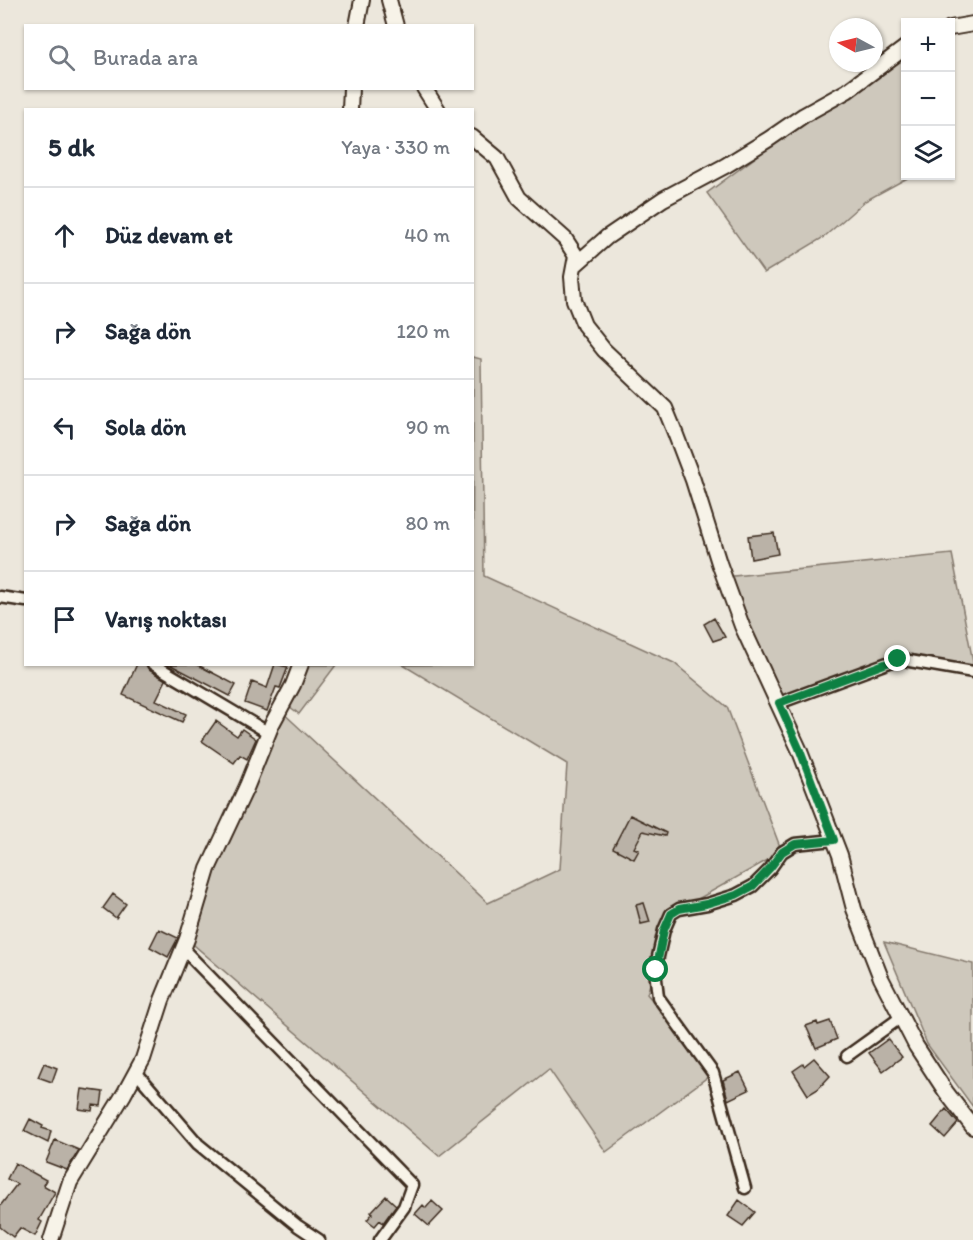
<!DOCTYPE html>
<html lang="tr">
<meta charset="utf-8">
<style>
body{margin:0;font-family:Itim,sans-serif;background:#f6f6f7;color:#1f2937}
.controls{position:absolute;right:18px;top:18px;display:grid;overflow:hidden;border-radius:0px;box-shadow:0 2px 4px #0004}
.controls button{width:54px;height:54px;display:grid;place-items:center;padding:0;border:0;border-bottom:2px solid #e0e1e3;background:#fff;color:#1f2937;font:30px sans-serif}
.compass{position:absolute;left:829px;top:18px;width:54px;height:54px;border-radius:50%;background:#fff;box-shadow:0 2px 4px #0004;rotate:277deg}
.stop{position:absolute;width:18px;height:18px;margin:-14px;border:4px solid #0b8043;border-radius:50%;background:#fff}
.stop.end{background:#0b8043;border-color:#fff;box-shadow:0 2px 6px #0008}
.list{margin:0;padding:0;list-style:none}
h2{display:flex;justify-content:space-between;align-items:center;height:78px;margin:0;padding:0 24px;font-size:26px}
h2 small{font-size:20px;font-weight:400;color:#747a83}
.list li{display:grid;grid-template-columns:39px 1fr auto;gap:18px;align-items:center;box-sizing:border-box;height:96px;padding:0 24px;border-top:2px solid #e0e1e3}
.list b{display:block;font-size:22px;white-space:nowrap}
.list em{font-size:20px;font-style:normal;color:#747a83}
.icon{flex:none;width:33px;height:33px;fill:none;stroke:currentColor;stroke-width:2;stroke-linecap:round;stroke-linejoin:round}
.map{position:relative;flex:none;width:973px;height:1240px;overflow:hidden}
.search{position:absolute;background:#fff;box-shadow:0 2px 4px #0004;left:24px;top:24px;width:450px;height:66px;display:flex;align-items:center;gap:15px;box-sizing:border-box;padding:0 21px;border-radius:0px;color:#747a83;font-size:22px}
.panel{position:absolute;background:#fff;box-shadow:0 2px 4px #0004;left:24px;top:108px;width:450px;height:558px;border-radius:0px}
.map>svg:first-child{display:block}
.green{fill:#cec8bc;stroke:#84796d;stroke-width:1.5}
.building{fill:#bab2a7;stroke:#3b2a1e;stroke-width:1.5}
.lines{fill:none;stroke-linecap:round;stroke-linejoin:round}
.minor-casing{stroke:#3b2a1e;stroke-width:15}
.tertiary-casing{stroke:#3b2a1e;stroke-width:18}
.minor{stroke:#f7f3e8;stroke-width:10}
.tertiary{stroke:#f7f3e8;stroke-width:14}
.route{stroke:#0b8043;stroke-width:8}
</style>
<div class="map">
<svg width="973" height="1240" viewBox="0 0 973 1240">
<rect width="100%" height="100%" fill="#ece7dc"/>
<filter id="ink" filterUnits="userSpaceOnUse"><feTurbulence type="fractalNoise" baseFrequency=".0167" numOctaves="2"/><feDisplacementMap in="SourceGraphic" scale="12" xChannelSelector="R" yChannelSelector="G"/><feConvolveMatrix kernelMatrix="1 2 1 2 8 2 1 2 1" color-interpolation-filters="sRGB"/></filter>
<g filter="url(#ink)">
<path class="green" d="M905 47 906 176H911L865 201 824 237 764 273 707 193Z
M473 357 481 359 484 576 674 663 727 707 782 852 671 914 647 994 713 1073 606 1152 549 1069 439 1156 187 939 280 710 488 903 560 869 567 764 403 665 472 664Z
M952 554 973 662V672L898 659 779 703 724 577Z
M294 665H336L299 714 284 702Z
M884 942 973 964V1107L927 1044Z"/>
<path class="building" d="M774 533 778 554 751 559 748 536Z
M714 618 725 637 713 641 704 624Z
M137 664H146L149 670 166 680 156 700 186 714 182 722 123 695Z
M169 664H196L236 685 230 696Z
M275 664 288 667 280 688 276 687 267 711 245 703 252 682 267 688Z
M216 721 237 736 242 729 256 739 247 759 240 755 234 763 202 741Z
M630 815 666 833 665 836 643 831 634 848 639 850 634 859 613 848Z
M113 894 126 904 116 918 103 908Z
M644 903 650 922 641 924 636 905Z
M159 929 178 938 168 957 150 947Z
M830 1021 837 1039 816 1048 806 1026 817 1022 818 1025Z
M888 1039 902 1057 883 1071 869 1053Z
M814 1058 830 1076 818 1089 808 1095 793 1071 803 1064 804 1066Z
M44 1063 57 1068 52 1082 38 1077Z
M740 1072 749 1090 728 1100 723 1080Z
M82 1089 103 1092 101 1106 93 1105 92 1111 79 1109Z
M946 1109 958 1123 945 1138 932 1126Z
M30 1119 43 1126 42 1128 51 1131 48 1143 24 1131Z
M55 1140 79 1150 67 1170 46 1162Z
M15 1163 46 1180 43 1185 55 1192 39 1220 42 1222 35 1236 20 1228 13 1237 0 1227V1206L17 1184 7 1179Z
M386 1196 396 1205 383 1223 380 1220 375 1226 367 1220 373 1213 371 1212Z
M739 1200 755 1212 743 1226 728 1216Z
M432 1201 443 1211 429 1226 415 1214 423 1205 426 1208Z"/>
<g class="lines">
<defs>
<path id="minor" d="M0 597 26 601
M153 664 269 733
M779 703 898 659 973 672
M183 949 412 1185 404 1207 380 1240
M847 1056 900 1018
M136 1072 198 1144 298 1226 319 1240
M745 1188 713 1073 658 997 655 970 664 930 671 914 679 909 707 904 736 895 753 886 770 869 782 852 795 844 834 840"/>
<path id="tertiary" d="M389 0 396 26
M357 26 362 0
M950 28 973 24
M424 88 438 110
M350 110 351 88
M472 137 497 158 519 198 565 239 576 256 572 277 574 300 584 325 604 350 665 408 674 430 693 480 719 563 742 626 799 749 840 855 854 909 881 978 916 1046 946 1092 973 1127
M574 266 607 237 663 199 725 166 769 139 804 115 847 91 906 47
M51 1240 70 1182 124 1094 143 1059 162 1000 187 939 208 869 247 786 272 724 293 685 301 664"/>
</defs>
<use href="#minor" class="minor-casing"/>
<use href="#tertiary" class="tertiary-casing"/>
<use href="#minor" class="minor"/>
<use href="#tertiary" class="tertiary"/>
</g>
</g>
<g class="lines" filter="url(#ink)">
<path class="route" d="M656 970 664 930 671 914 679 909 706 904 736 895 753 886 770 868 782 852 795 844 834 840 799 748 779 703 898 659"/>
</g>
</svg>
<div class="controls">
<button>+</button>
<button>−</button>
<button><svg class="icon" aria-label="layers" viewBox="0 0 24 24"><path d="M12 4l9 5-9 5-9-5zM3 14l9 5 9-5"/></svg></button>
</div>
<svg class="compass" viewBox="-18 -18 36 36"><path d="M0-13l5 13h-10z" fill="#e53935"/><path d="M0 13l5-13h-10z" fill="#747a83"/></svg>
<div class="stop" style="left:656px;top:970px"></div>
<div class="stop end" style="left:898px;top:659px"></div>
<div class="search"><svg class="icon" aria-label="search" viewBox="0 0 24 24"><circle cx="10" cy="10" r="6"/><path d="M15 15l6 6"/></svg>Burada ara</div>
<section class="panel">
<h2>5 dk<small>Yaya · 330 m</small></h2>
<ul class="list">
<li><svg class="icon" aria-label="ahead" viewBox="0 0 24 24"><path d="M12 20V5M6 11l6-6 6 6"/></svg><div><b>Düz devam et</b></div><em>40 m</em></li>
<li><svg class="icon" aria-label="right" viewBox="0 0 24 24"><path d="M7 20v-9h11M14 6l5 5-5 5"/></svg><div><b>Sağa dön</b></div><em>120 m</em></li>
<li><svg class="icon" aria-label="left" viewBox="0 0 24 24"><path d="M17 20v-9H6M10 6l-5 5 5 5"/></svg><div><b>Sola dön</b></div><em>90 m</em></li>
<li><svg class="icon" aria-label="right" viewBox="0 0 24 24"><path d="M7 20v-9h11M14 6l5 5-5 5"/></svg><div><b>Sağa dön</b></div><em>80 m</em></li>
<li><svg class="icon" aria-label="arrive" viewBox="0 0 24 24"><path d="M6 21V4h12l-3 4 3 4H6"/></svg><div><b>Varış noktası</b></div></li>
</ul>
</section>
</div>
